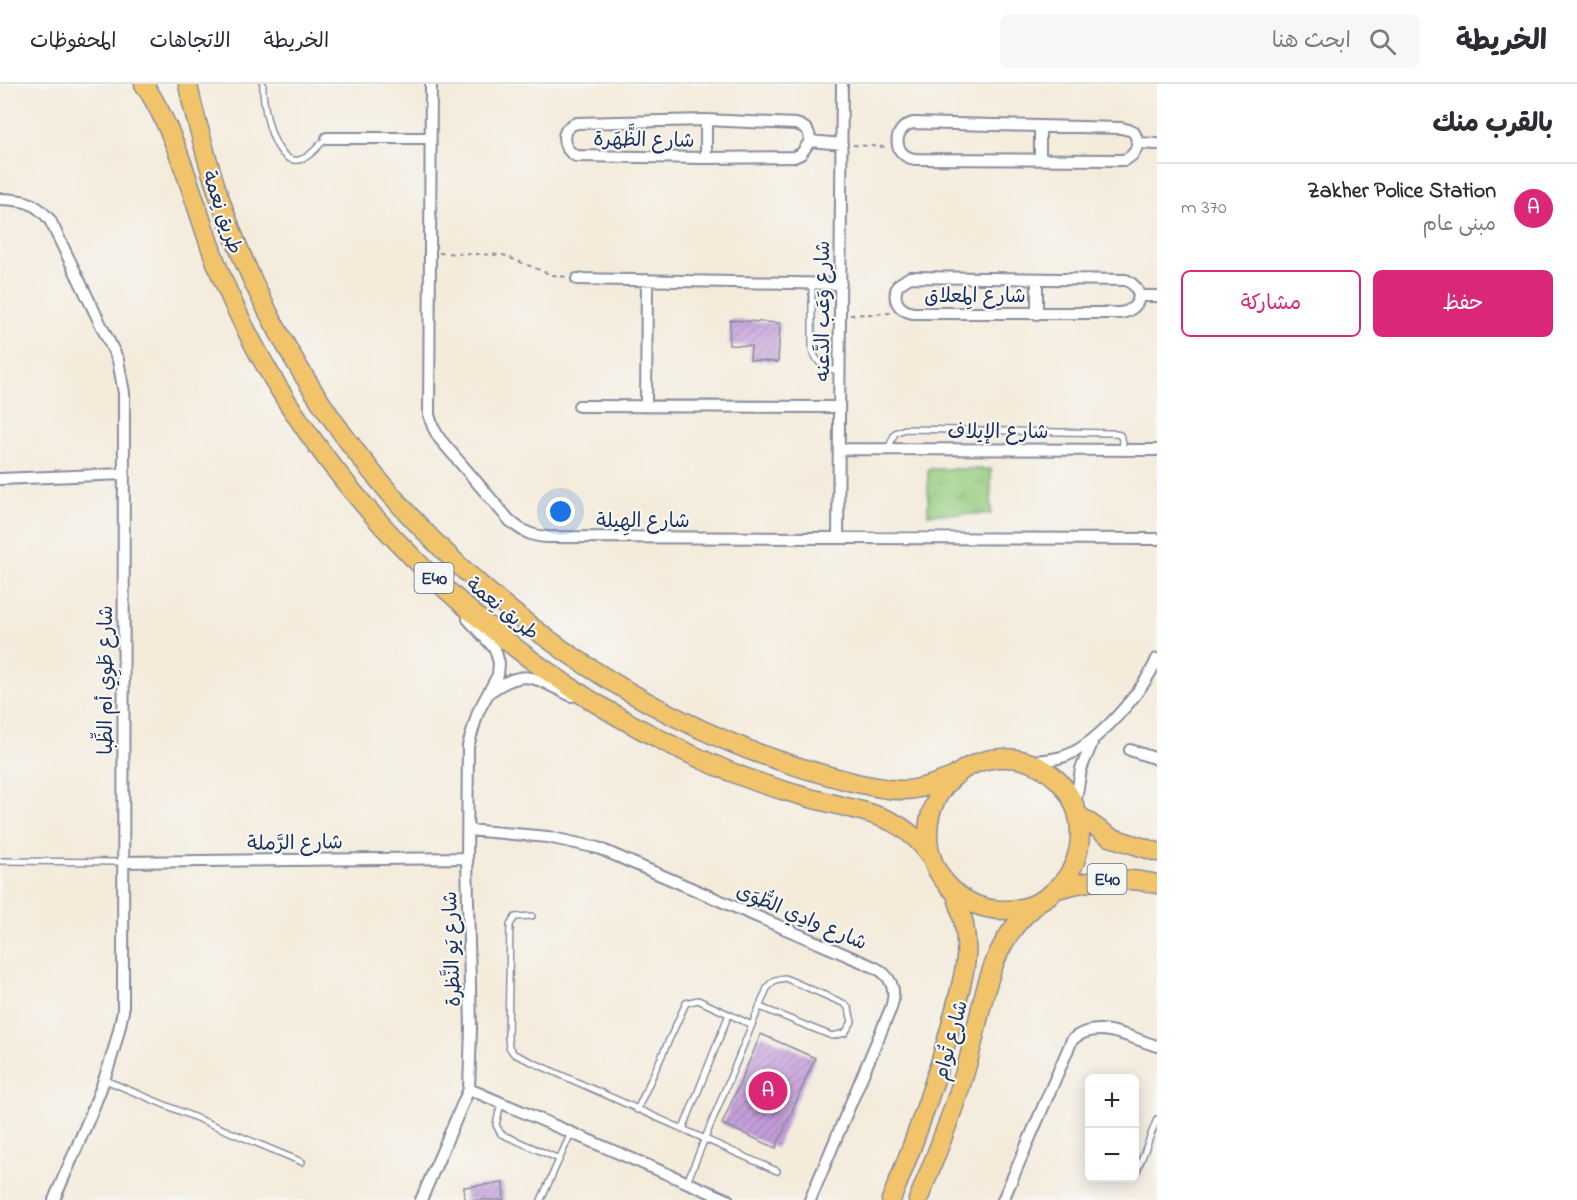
<!DOCTYPE html>
<html lang="ar">
<meta charset="utf-8">
<style>
body{margin:0;font-family:"Indie Flower","Playpen Sans Arabic",sans-serif;background:#f7f7f7;color:#2b2b33;direction:rtl}
.controls{position:absolute;right:18px;bottom:18px;display:grid;overflow:hidden;border-radius:9px;box-shadow:0 3px 15px #0003}
.controls button{width:54px;height:54px;display:grid;place-items:center;padding:0;border:0;border-bottom:2px solid #e1e1e2;background:#fff;color:#2b2b33;font:30px sans-serif}
.you{position:absolute;left:561px;top:428px;width:21px;height:21px;margin:-15px;border:4px solid #fff;border-radius:50%;background:#1a73e8;box-shadow:0 0 0 9px #1a73e833}
.badge{display:grid;place-items:center;width:39px;height:39px;border-radius:50%;background:#db2777;color:#fff;font-size:20px;font-weight:700}
.pin{position:absolute;translate:-50% -50%;border:3px solid #fff;box-shadow:0 2px 6px #0006}
.list{margin:0;padding:0;list-style:none}
h2{display:flex;justify-content:space-between;align-items:center;height:78px;margin:0;padding:0 24px;font-size:26px}
h2 small{font-size:20px;font-weight:400;color:#7c7c81}
.list li{display:grid;grid-template-columns:39px 1fr auto;gap:18px;align-items:center;box-sizing:border-box;height:90px;padding:0 24px;border-top:2px solid #e1e1e2}
.list b{display:block;font-size:22px;white-space:nowrap}
.list p{margin:0;font-size:20px;white-space:nowrap;color:#7c7c81}
.list em{font-size:20px;font-style:normal;color:#7c7c81}
.actions{display:flex;gap:12px;padding:18px 24px}
.actions a{flex:1;padding:14px 0;border:2px solid #db2777;border-radius:9px;text-align:center;font-size:21px;color:#db2777}
.actions .main{background:#db2777;color:#fff}
.icon{flex:none;width:33px;height:33px;fill:none;stroke:currentColor;stroke-width:2;stroke-linecap:round;stroke-linejoin:round}
.map{position:relative;flex:none;width:1157px;height:1116px;overflow:hidden;direction:ltr}
header{display:flex;align-items:center;gap:36px;box-sizing:border-box;height:84px;padding:0 30px;background:#fff;border-bottom:2px solid #e1e1e2}
header strong{font-size:28px}
nav{display:flex;gap:33px;margin-inline-start:auto;font-size:21px}
.search{width:420px;height:54px;background:#f7f7f7;display:flex;align-items:center;gap:15px;box-sizing:border-box;padding:0 21px;border-radius:9px;color:#7c7c81;font-size:22px}
main{display:flex}
aside{flex:1;background:#fff}
.map>svg:first-child{display:block}
.grass{fill:url(#grass-tufts);stroke:#587e6e;stroke-width:1.5}
.building{fill:url(#building-hatch)}
.lines{fill:none;stroke-linecap:round;stroke-linejoin:round}
.service-casing{stroke:#888d9c;stroke-width:8}
.minor-casing{stroke:#888d9c;stroke-width:14}
.primary-casing{stroke:#888d9c;stroke-width:21}
.path{stroke:#888d9c;stroke-width:2;stroke-dasharray:4.5 4.5;stroke-linecap:butt}
.service{stroke:#fff;stroke-width:5}
.minor{stroke:#fff;stroke-width:10}
.primary{stroke:#f1c36a;stroke-width:18}
.labels{text-anchor:middle;stroke-width:4.5;stroke-linejoin:round;paint-order:stroke}
.shield{fill:#f6f6f2;stroke:#5d6b8a;stroke-width:1.5}
.shield-label{font-size:18px;font-weight:bold;fill:#1b2f5e}
.street-label{font-size:20px;fill:#1b2f5e;stroke:#f6f6f2}
</style>
<header>
<strong>الخريطة</strong>
<div class="search"><svg class="icon" aria-label="search" viewBox="0 0 24 24"><circle cx="10" cy="10" r="6"/><path d="M15 15l6 6"/></svg>ابحث هنا</div>
<nav><a>الخريطة</a><a>الاتجاهات</a><a>المحفوظات</a></nav>
</header>
<main>
<aside>
<h2>بالقرب منك<small></small></h2>
<ul class="list">
<li><span class="badge">A</span><div><b>Zakher Police Station</b><p>مبنى عام</p></div><em>370 m</em></li>
</ul>
<div class="actions"><a class="main">حفظ</a><a>مشاركة</a></div>
</aside>
<div class="map">
<svg width="1157" height="1116" viewBox="0 0 1157 1116">
<defs>
<pattern id="grass-tufts" width="24" height="20" patternUnits="userSpaceOnUse" patternTransform="scale(1.5)"><rect width="24" height="20" fill="#96cc7e"/><path d="M3 7l-1-3M5 7V3M7 7l1-3M15 17l-1-3M17 17v-4M19 17l1-3" fill="none" stroke="#7aa66a"/></pattern>
<pattern id="building-hatch" width="6" height="6" patternUnits="userSpaceOnUse" patternTransform="scale(1.5)"><rect width="6" height="6" fill="#c49eda"/><path d="M-1 1l2-2M0 6l6-6M5 7l2-2" fill="none" stroke="#9e81b4"/></pattern>
</defs>
<rect width="100%" height="100%" fill="#f6f6f2"/>
<filter id="ink" filterUnits="userSpaceOnUse"><feTurbulence type="fractalNoise" baseFrequency=".0167" numOctaves="2"/><feDisplacementMap in="SourceGraphic" scale="12" xChannelSelector="R" yChannelSelector="G"/><feConvolveMatrix kernelMatrix="1 2 1 2 8 2 1 2 1" color-interpolation-filters="sRGB"/></filter>
<filter id="wash" filterUnits="userSpaceOnUse"><feTurbulence type="fractalNoise" baseFrequency=".008" numOctaves="4" result="noise"/><feDisplacementMap in="SourceGraphic" scale="24" xChannelSelector="R" yChannelSelector="G"/><feGaussianBlur stdDeviation="1.35" result="paint"/><feColorMatrix in="noise" values="0 0 0 0 0 0 0 0 0 0 0 0 0 0 0 0 0 1.4 0 .05"/><feComposite in="paint" operator="in"/></filter>
<g filter="url(#wash)">
<rect width="100%" height="100%" fill="#f4ebdb"/>
<path class="grass" d="M928 385H991V430H928Z"/>
<g id="blocks">
<path class="building" d="M730 236 780 239 778 278 750 276 751 262 729 261Z
M761 950 815 974 776 1064 722 1040Z
M503 1099 504 1116H465L464 1103Z"/>
</g>
</g>
<g filter="url(#ink)">
<use href="#blocks" fill-opacity="0" stroke="#888d9c" stroke-width="1.5"/>
<g class="lines">
<defs>
<path id="service" d="M263 0C262 18 273 86 302 75 312 72 319 60 327 54
M812 199V265C817 281 825 284 840 288
M888 365 895 349 905 345 1111 349 1120 351 1123 358 1122 365
M0 777 123 778
M532 832 515 833 510 841 508 954 509 963 514 970 777 1087
M105 996 302 1078
M501 1019 496 1041 501 1050 559 1075
M637 1026 686 919 698 916 752 941
M683 1045 729 930
M1137 1087 1157 1035
M687 1098 768 902 775 896 785 894 845 920 849 925 852 938 845 949 832 952 760 923
M541 1116 571 1049"/>
<path id="minor" d="M431 0 429 331 433 343 439 354 510 437C522 447 531 452 547 453L1157 455
M706 36 796 40C806 43 810 47 810 57L801 70 794 73 706 74 576 72C561 64 559 44 577 39Z
M913 39 1121 44 1133 47C1141 59 1137 71 1124 76L915 75C892 72 892 44 913 39Z
M327 54H430
M810 57 842 60
M1138 59 1157 60
M706 74V36
M1040 76V42
M0 115C24 116 34 117 50 136L118 276 124 309 123 927C111 993 80 1054 54 1116
M910 193 1126 196C1146 206 1141 226 1120 229H913C897 226 892 214 898 201Z
M577 195 841 200
M1139 212H1157
M1037 230V195
M579 322 839 323
M646 322 647 196
M839 365 1157 366
M0 395 124 390
M838 454 842 0
M491 607C528 582 536 596 572 612
M1130 666 1157 675
M1028 677C1040 677 1053 676 1065 672 1098 660 1144 606 1157 575
M1075 722 1081 685 1092 659
M468 746 548 753 598 764 874 883C891 891 897 906 891 924L810 1116
M123 778 467 774
M469 1005 728 1116
M421 1116 469 1005 471 944 467 774 468 662 478 628 498 591 499 579 495 565 468 535
M1003 1116 1072 956C1096 934 1130 954 1157 962"/>
<path id="primary" d="M144 0C182 58 195 126 220 189 275 323 366 438 475 531 540 587 613 634 690 670 720 684 751 697 782 706 801 712 820 717 838 721 879 731 907 737 932 774
M188 0C192 24 200 47 206 71 283 340 489 563 749 666 784 679 820 690 856 699 873 702 889 707 906 706 923 705 939 698 955 692
M928 750a76 76 0 1 1 152 0a76 76 0 1 1-152 0Z
M1078 731 1110 753 1157 768
M1058 805C1091 795 1124 792 1157 800
M891 1116C915 1057 936 998 952 937 957 916 964 895 966 874 968 852 963 831 956 810
M918 1116C936 1072 954 1027 967 981 983 926 986 861 1034 823"/>
</defs>
<use href="#service" class="service-casing"/>
<use href="#minor" class="minor-casing"/>
<use href="#primary" class="primary-casing"/>
<path class="path" d="M853 61 889 63
M439 169 503 171 552 191 567 193
M850 231 893 229"/>
<use href="#service" class="service"/>
<use href="#minor" class="minor"/>
<use href="#primary" class="primary"/>
</g>
</g>
<g class="labels">
<g class="shield">
<rect x="414.5" y="479" width="39" height="30" rx="4.5"/>
<rect x="1087.5" y="780" width="39" height="30" rx="4.5"/>
</g>
<g class="shield-label">
<text x="434" y="500">E40</text>
<text x="1107" y="801">E40</text>
</g>
<g class="street-label">
<text transform="translate(644 55) rotate(1)" y="7">شارع الظَّهَرة</text>
<text transform="translate(223 128) rotate(71)" y="7">طريق نِعمة</text>
<text x="975" y="218">شارع المِعلاق</text>
<text transform="translate(822 227) rotate(-90)" y="7">شارع وَعَب الدَّعنه</text>
<text x="998" y="354">شارع الإيلاف</text>
<text x="643" y="443">شارع الهِيلة</text>
<text transform="translate(503 524) rotate(39)" y="7">طريق نِعمة</text>
<text transform="translate(105 596) rotate(-90)" y="7">شارع طَوِي أم الظِّبا</text>
<text transform="translate(295 758) rotate(-1)" y="7">شارع الرَّملة</text>
<text transform="translate(802 832) rotate(23)" y="7">شارع وادِي الطُّوَى</text>
<text transform="translate(451 865) rotate(-92)" y="7">شارع يَو النَّظرة</text>
<text transform="translate(950 956) rotate(-75)" y="7">شارع تُوام</text>
</g>
</g>
</svg>
<div class="controls">
<button>+</button>
<button>−</button>
</div>
<div class="you"></div>
<div class="pin badge" style="left:768px;top:1007px">A</div>
</div>
</main>
